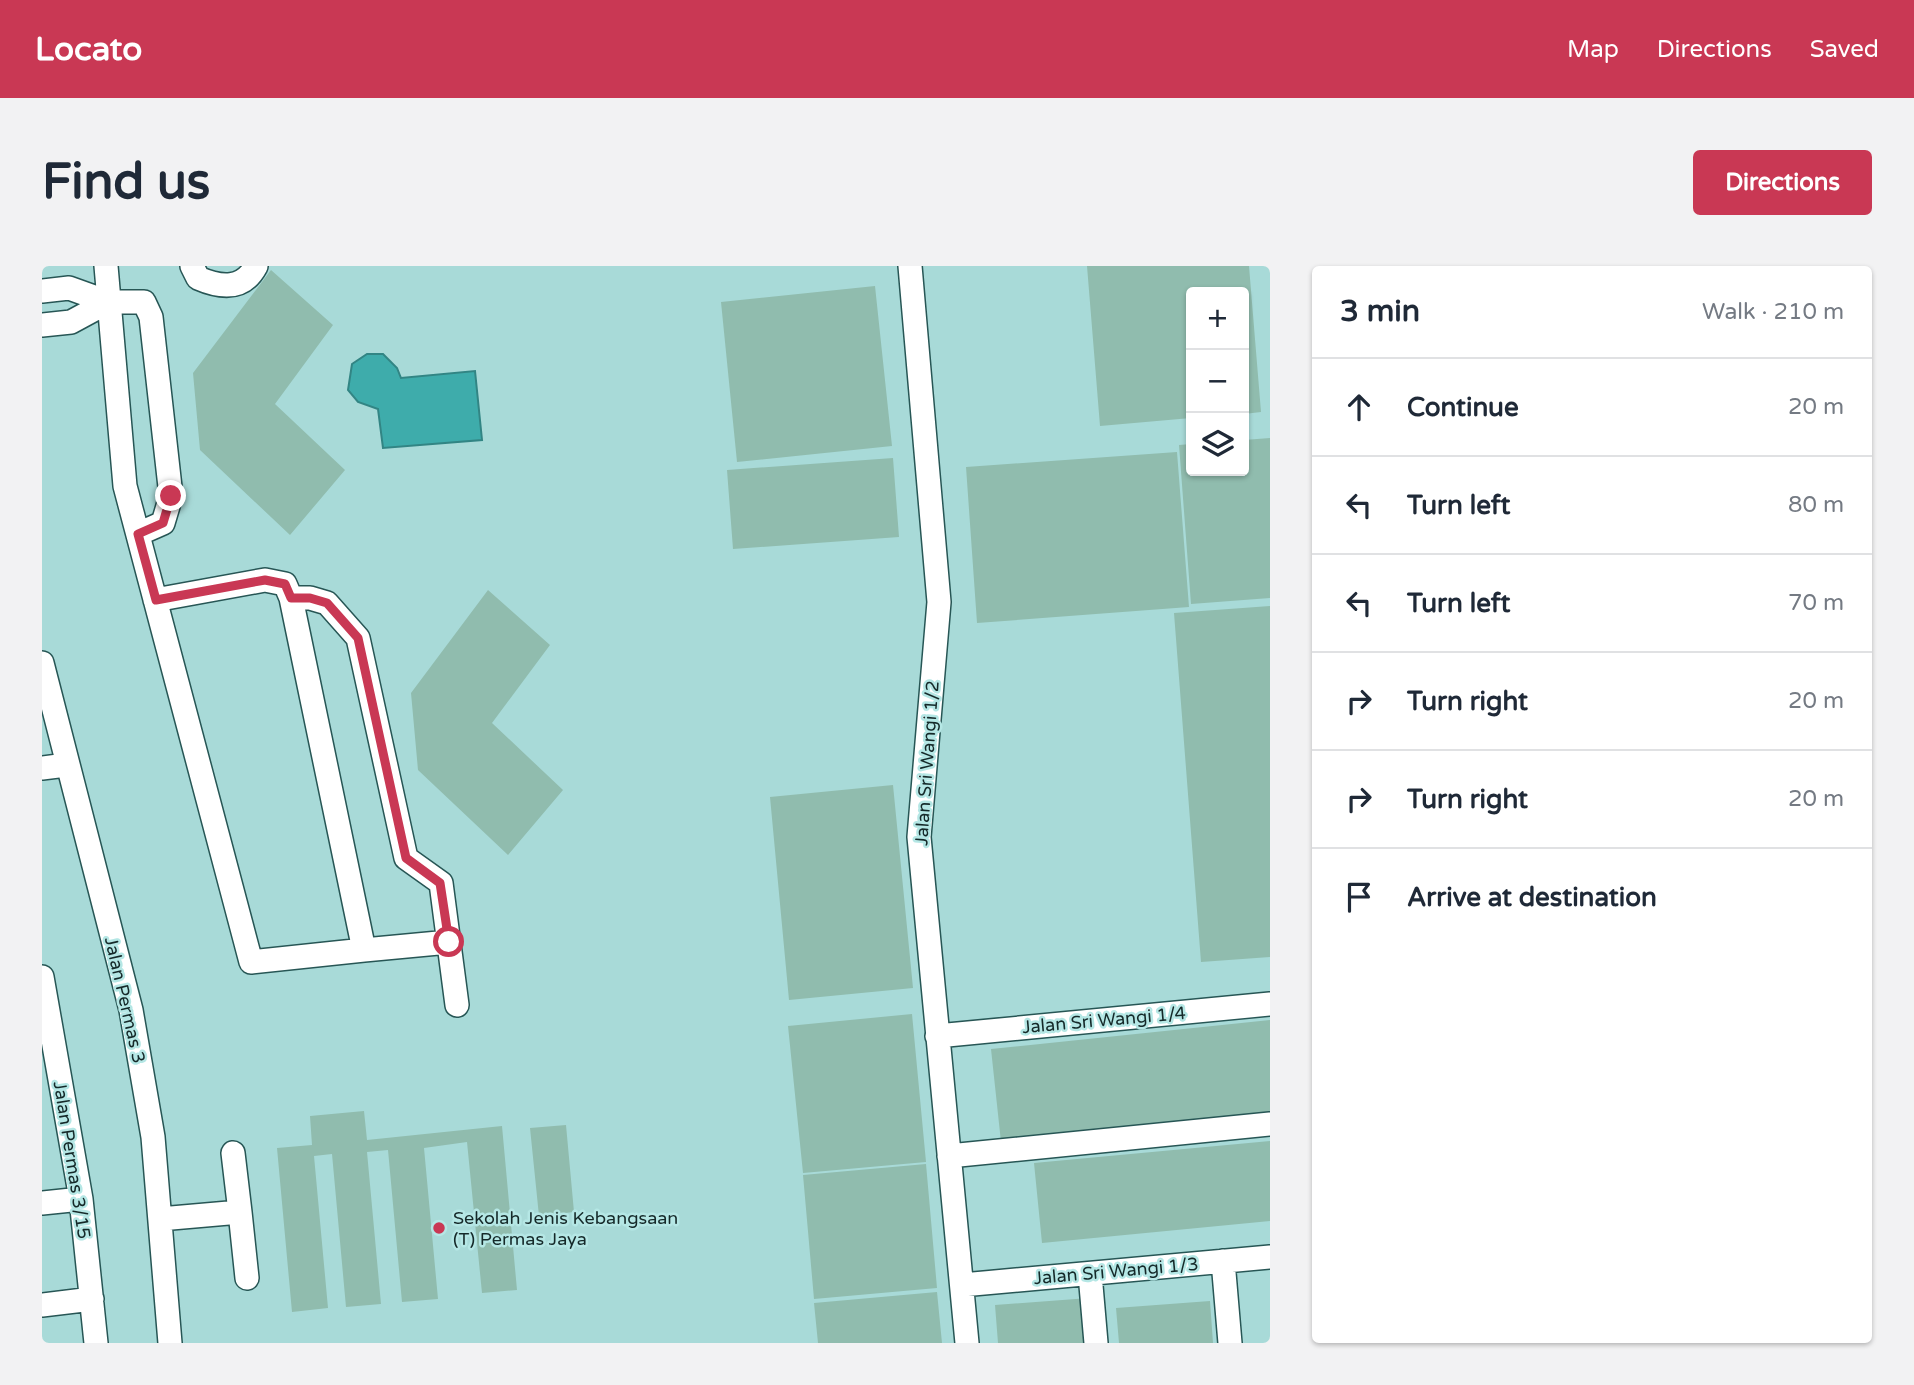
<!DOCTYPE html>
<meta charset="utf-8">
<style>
body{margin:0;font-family:"Varela Round",sans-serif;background:#f2f2f3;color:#1f2937}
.controls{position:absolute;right:21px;top:21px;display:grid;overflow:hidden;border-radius:7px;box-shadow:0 2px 5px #0004}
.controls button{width:63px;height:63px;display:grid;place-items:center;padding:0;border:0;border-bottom:2px solid #e0e1e3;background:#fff;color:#1f2937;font:35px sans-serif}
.stop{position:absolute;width:21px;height:21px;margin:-16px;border:5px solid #c93854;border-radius:50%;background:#fff}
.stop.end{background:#c93854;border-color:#fff;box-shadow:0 2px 7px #0008}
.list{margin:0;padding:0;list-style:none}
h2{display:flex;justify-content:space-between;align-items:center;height:91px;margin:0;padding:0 28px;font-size:30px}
h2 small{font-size:23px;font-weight:400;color:#747a83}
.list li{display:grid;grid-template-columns:46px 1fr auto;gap:21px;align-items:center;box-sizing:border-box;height:98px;padding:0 28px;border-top:2px solid #e0e1e3}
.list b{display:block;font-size:26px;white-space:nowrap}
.list em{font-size:23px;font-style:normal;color:#747a83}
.icon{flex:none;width:38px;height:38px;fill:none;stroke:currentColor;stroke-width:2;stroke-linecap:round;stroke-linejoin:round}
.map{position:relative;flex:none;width:1228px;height:1077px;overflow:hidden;border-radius:7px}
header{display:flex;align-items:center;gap:42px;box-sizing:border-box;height:98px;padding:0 35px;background:#c93854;color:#fff}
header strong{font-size:33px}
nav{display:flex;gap:38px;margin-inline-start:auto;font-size:24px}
.intro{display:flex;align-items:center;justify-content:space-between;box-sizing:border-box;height:168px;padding:0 42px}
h1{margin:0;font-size:49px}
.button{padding:18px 32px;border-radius:7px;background:#c93854;color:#fff;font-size:24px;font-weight:700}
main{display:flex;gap:42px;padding:0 42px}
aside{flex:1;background:#fff;border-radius:7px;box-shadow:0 2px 5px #0004}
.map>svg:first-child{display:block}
.water{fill:#3eacab;stroke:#328584;stroke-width:2}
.building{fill:#90bcae}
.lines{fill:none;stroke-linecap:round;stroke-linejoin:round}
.minor-casing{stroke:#275655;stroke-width:26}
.minor{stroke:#fff;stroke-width:23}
.route{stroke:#c93854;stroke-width:9}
.poi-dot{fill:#c93854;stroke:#b5e7e5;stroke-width:2.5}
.labels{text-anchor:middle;stroke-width:5;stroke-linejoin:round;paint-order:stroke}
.street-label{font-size:18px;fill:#152929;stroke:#b5e7e5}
.poi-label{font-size:18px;fill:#152929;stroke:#b5e7e5;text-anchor:start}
</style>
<header>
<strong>Locato</strong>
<nav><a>Map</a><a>Directions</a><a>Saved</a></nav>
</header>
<div class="intro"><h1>Find us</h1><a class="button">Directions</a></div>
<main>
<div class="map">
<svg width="1228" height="1077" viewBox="0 0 1228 1077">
<rect width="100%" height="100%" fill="#a8dad8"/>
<path class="water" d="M325 88H341L355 102 359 112 433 105 440 174 341 182 336 143 316 136 306 124 310 98Z"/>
<path class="building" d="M1045 0H1207L1219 146 1202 148V26H1149V152L1058 160Z
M229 4 291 59 233 138 303 204 248 269 158 184 151 107Z
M833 20 850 180 695 196 679 36Z
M1228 172V332L1149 338 1137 179 1149 178V205H1202V174Z
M1135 186 1147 341 935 357 924 201Z
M851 192 857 271 691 283 685 204Z
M446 324 508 379 450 457 521 524 466 589 376 504 369 427Z
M1228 340V691L1159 696 1132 347Z
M851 519 871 722 747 734 728 531Z
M870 748 884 896 761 907 746 760Z
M1228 754V847L959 876 949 783Z
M322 845 325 874 460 860 475 1024 440 1027 425 876 382 882 396 1033 360 1036 346 884 325 886 339 1038 304 1041 290 888 272 890 286 1042 250 1046 235 882 270 879 268 850Z
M524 859 532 946 497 950 488 862Z
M1228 875V955L1000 977 992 897Z
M884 898 895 1022 772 1033 761 909Z
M895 1026 900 1077H776L772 1037Z
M1047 1032 1050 1077H956L953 1039Z
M1168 1035 1171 1077H1077L1074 1042Z"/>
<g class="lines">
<defs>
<path id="minor" d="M64 0 83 220 209 696 322 684 249 332 243 318 223 314 113 334
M150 0 156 12C179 22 201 24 214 0
M868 0 897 336 877 571 925 1077
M0 25 27 22 66 36 29 56 0 59
M66 36H102L109 51 129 230 121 257 96 268
M249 332H268L285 337 316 372 364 592 399 617 415 739
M0 397 89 744 111 871 128 1077
M0 502 24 499
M322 684 407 676
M0 711 39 933 54 1077
M895 770 1228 738
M907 890 1228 858
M0 937 39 933
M198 946 205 1012
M118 953 198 946 191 887
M1181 995 1188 1077
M1048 1008 1054 1077
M920 1019 1228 991
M0 1039 50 1033"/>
</defs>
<use href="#minor" class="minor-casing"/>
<use href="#minor" class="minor"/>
</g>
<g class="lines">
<path class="route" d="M129 230 121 257 96 268 114 334 223 314 243 318 249 332H268L285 337 316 372 364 592 398 617 407 676"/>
</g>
<circle class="poi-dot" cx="397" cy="962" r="7"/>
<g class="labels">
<g class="street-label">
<text transform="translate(885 497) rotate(-86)" y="6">Jalan Sri Wangi 1/2</text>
<text transform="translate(83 734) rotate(77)" y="6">Jalan Permas 3</text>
<text transform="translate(1062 754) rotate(-5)" y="6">Jalan Sri Wangi 1/4</text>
<text transform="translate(30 894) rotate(81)" y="6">Jalan Permas 3/15</text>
<text transform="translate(1074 1005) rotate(-5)" y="6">Jalan Sri Wangi 1/3</text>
</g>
<g class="poi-label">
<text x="411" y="958">Sekolah Jenis Kebangsaan<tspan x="411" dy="21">(T) Permas Jaya</tspan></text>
</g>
</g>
</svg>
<div class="controls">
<button>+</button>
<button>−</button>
<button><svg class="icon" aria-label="layers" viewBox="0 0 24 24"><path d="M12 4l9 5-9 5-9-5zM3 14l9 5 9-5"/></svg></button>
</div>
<div class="stop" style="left:407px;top:676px"></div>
<div class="stop end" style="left:129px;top:230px"></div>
</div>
<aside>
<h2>3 min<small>Walk · 210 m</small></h2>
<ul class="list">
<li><svg class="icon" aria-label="ahead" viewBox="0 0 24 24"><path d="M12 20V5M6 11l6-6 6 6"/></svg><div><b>Continue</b></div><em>20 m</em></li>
<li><svg class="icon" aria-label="left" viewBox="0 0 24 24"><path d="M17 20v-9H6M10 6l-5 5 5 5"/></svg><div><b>Turn left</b></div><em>80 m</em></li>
<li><svg class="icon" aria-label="left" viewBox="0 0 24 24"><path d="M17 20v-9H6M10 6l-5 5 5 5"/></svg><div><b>Turn left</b></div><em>70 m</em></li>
<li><svg class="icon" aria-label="right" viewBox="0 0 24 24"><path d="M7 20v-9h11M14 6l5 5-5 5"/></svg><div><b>Turn right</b></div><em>20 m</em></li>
<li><svg class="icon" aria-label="right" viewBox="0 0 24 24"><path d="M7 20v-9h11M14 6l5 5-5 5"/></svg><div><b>Turn right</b></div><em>20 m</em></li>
<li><svg class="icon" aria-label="arrive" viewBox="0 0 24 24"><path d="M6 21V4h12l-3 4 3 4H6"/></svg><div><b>Arrive at destination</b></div></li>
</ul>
</aside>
</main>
